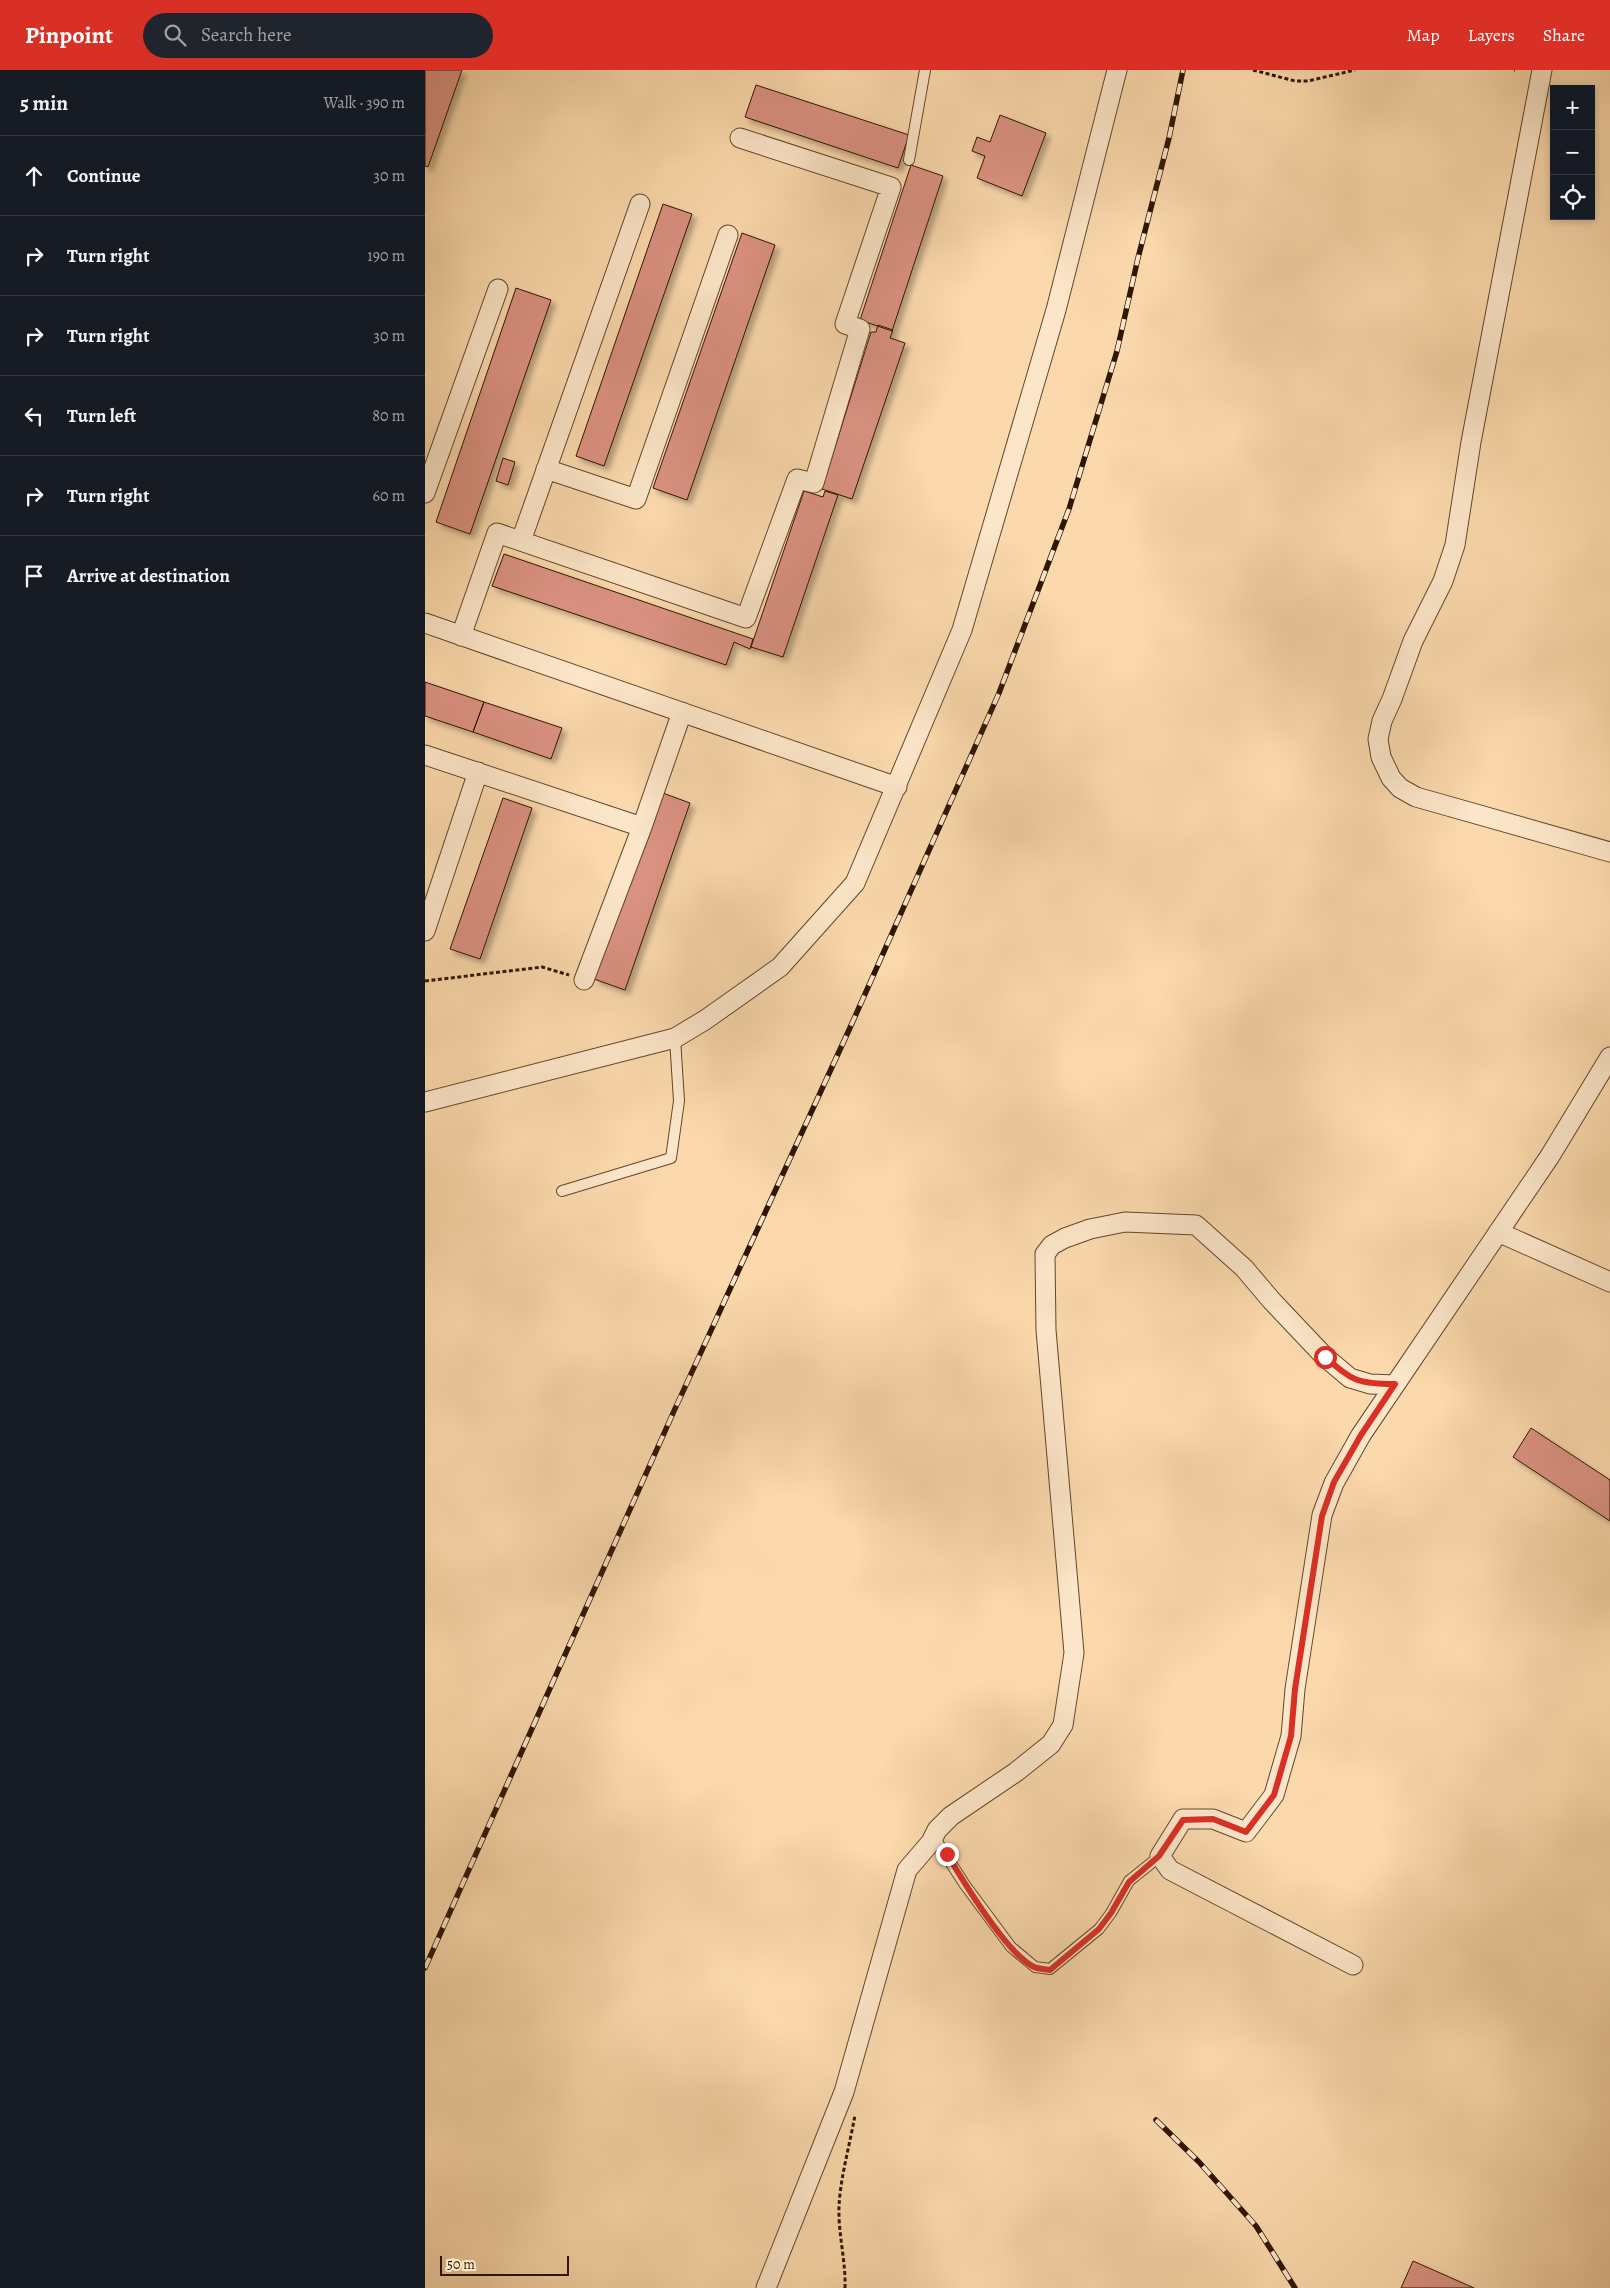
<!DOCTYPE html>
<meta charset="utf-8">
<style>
body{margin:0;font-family:Alegreya,serif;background:#20242c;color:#f1f3f6}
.controls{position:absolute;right:15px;top:15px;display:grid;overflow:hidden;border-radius:0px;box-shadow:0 2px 8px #0003}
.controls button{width:45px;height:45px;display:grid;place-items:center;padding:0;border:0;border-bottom:1px solid #363941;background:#171b24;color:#f1f3f6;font:25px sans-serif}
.scale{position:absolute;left:15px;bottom:12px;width:129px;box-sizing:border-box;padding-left:5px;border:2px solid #2f1502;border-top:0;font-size:14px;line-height:18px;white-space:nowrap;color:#2f1502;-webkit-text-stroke:4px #fce6c9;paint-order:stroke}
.stop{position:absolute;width:15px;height:15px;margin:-11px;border:4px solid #d93025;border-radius:50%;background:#fff}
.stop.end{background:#d93025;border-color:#fff;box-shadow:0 1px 5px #0008}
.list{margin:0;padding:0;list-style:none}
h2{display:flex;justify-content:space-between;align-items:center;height:65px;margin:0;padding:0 20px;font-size:21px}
h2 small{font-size:16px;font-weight:400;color:#9ea1a6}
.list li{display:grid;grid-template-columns:32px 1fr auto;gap:15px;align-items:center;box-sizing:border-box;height:80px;padding:0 20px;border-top:1px solid #363941}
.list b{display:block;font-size:19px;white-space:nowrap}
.list em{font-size:16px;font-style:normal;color:#9ea1a6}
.icon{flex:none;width:28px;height:28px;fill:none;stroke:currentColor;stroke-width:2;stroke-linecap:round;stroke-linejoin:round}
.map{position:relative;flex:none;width:1185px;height:2218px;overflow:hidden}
header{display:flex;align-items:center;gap:30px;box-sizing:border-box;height:70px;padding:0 25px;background:#d93025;color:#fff}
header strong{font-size:24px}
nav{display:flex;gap:28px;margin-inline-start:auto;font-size:18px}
.search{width:350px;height:45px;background:#20242c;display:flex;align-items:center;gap:12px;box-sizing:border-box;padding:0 18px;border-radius:28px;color:#9ea1a6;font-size:19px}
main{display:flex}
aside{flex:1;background:#171b24}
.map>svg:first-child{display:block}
.building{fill:#db9282;stroke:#2f1502;filter:url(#shadow)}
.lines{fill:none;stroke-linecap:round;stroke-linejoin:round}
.service-casing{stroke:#62462c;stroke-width:12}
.minor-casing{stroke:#62462c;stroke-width:21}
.path{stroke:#2f1502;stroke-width:3;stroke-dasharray:4 2.5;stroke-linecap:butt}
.service{stroke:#fce6c9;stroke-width:10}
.minor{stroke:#fce6c9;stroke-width:19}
.rail-casing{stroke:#2f1502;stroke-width:5.5}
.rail{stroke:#fce6c9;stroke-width:4;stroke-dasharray:11;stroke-linecap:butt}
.route{stroke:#d93025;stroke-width:6}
</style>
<header>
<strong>Pinpoint</strong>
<div class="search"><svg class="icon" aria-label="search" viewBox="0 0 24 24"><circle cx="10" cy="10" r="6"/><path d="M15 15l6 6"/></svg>Search here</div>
<nav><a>Map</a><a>Layers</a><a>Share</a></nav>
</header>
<main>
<aside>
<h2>5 min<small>Walk · 390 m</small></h2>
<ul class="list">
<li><svg class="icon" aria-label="ahead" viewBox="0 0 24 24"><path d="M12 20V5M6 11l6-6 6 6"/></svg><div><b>Continue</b></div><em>30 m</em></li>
<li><svg class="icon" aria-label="right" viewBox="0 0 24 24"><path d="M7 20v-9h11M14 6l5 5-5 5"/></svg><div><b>Turn right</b></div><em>190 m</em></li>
<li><svg class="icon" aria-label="right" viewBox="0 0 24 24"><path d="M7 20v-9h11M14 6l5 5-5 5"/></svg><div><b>Turn right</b></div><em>30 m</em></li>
<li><svg class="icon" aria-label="left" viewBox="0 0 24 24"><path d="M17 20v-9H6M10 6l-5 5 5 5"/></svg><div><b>Turn left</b></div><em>80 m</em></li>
<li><svg class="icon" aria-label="right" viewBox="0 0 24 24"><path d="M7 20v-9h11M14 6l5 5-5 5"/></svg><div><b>Turn right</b></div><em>60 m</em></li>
<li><svg class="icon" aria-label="arrive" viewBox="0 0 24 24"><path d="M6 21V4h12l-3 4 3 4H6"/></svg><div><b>Arrive at destination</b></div></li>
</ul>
</aside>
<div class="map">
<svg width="1185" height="2218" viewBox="0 0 1185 2218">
<defs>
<filter id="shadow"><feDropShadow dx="4.5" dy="4.5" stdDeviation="2.5" flood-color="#0004"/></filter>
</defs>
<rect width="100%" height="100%" fill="#fbd9ac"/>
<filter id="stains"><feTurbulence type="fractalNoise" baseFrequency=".004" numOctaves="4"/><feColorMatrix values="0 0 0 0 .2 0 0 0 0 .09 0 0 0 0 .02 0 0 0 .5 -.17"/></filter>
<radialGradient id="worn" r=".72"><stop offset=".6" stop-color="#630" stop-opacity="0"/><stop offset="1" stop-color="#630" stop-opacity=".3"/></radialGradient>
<path class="building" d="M0 0H37L3 97 0 96Z
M331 15 484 65 473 98 320 47Z
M575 45 621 63 597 126 552 108 560 86 547 81 552 67 565 72Z
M486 95 518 106 467 261 435 250Z
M238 134 267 144 179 396 151 386Z
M317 163 350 175 262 430 228 418Z
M91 218 126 230 45 464 11 452Z
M453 255 468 260 465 268 480 273 427 429 397 419 446 262H451Z
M78 388 90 392 83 415 71 411Z
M379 421 398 427 400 421 413 425 358 587 326 577Z
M79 484 328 569 325 579 309 572 301 595 67 516Z
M0 612 59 632 48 662 0 646Z
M59 632 137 658 126 689 48 662Z
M235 722 265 733 200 920 169 909Z
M78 728 107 738 55 889 25 879Z
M1106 1358 1185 1410V1451L1088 1387Z
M988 2191 1049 2218H976Z"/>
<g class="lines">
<defs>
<path id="service" d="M484 90 500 0
M137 1121 246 1088 254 1031 250 968
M509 1767 540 1815 586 1877 610 1897 625 1899 674 1859 686 1843 704 1811 735 1786"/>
<path id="minor" d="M1117 0 1046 372 1030 475 1018 511 988 571 967 629 957 651 953 669 956 687 966 708 975 718 991 727 1185 782
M121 399 211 429 303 165
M0 423 73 219
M96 471 215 134
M0 553 472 717
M36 566 72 463 321 548 372 409 389 413 435 259 420 254 466 117 315 68
M0 685 217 757
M0 861 53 702
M159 910 217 757 257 642
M0 1032 250 968 280 950 355 897 430 813 537 560 631 240 692 0
M1073 1162 1185 1212
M928 1895 745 1800 735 1786 758 1749H788L821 1762 849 1725 866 1666 870 1619 897 1445 909 1413 936 1365 1125 1086 1185 987
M341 2218 419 2022 482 1800 506 1772 512 1760 526 1746 591 1702 626 1674 638 1655 649 1583 621 1260 620 1184 627 1175 640 1168 665 1159 700 1152 771 1155 819 1198 847 1231 900 1287 925 1308 945 1314 970 1315"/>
</defs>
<use href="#service" class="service-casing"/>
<use href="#minor" class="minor-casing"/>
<path class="path" d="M828 0 870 11H883L930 0
M1089 0H1090
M0 911 117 897 144 905
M420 2218C421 2191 413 2164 414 2137 415 2109 425 2074 430 2045"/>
<use href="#service" class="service"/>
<use href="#minor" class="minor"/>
<defs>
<path id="rail" d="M0 1898 249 1341 424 960 574 623 644 439 692 281 713 188 744 68 758 0
M731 2050 774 2092 831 2156 870 2218"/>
</defs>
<use href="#rail" class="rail-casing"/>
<use href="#rail" class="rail"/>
</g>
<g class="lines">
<path class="route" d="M522 1784C538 1811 582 1884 609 1897 613 1899 620 1899 625 1900L674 1859 686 1843 704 1812 734 1786 758 1750 788 1749 821 1762 849 1725 866 1666 870 1619 897 1446 909 1412 936 1365 970 1314C932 1314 928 1311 900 1287"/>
</g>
<rect width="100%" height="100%" filter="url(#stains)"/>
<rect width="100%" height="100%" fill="url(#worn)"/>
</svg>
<div class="controls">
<button>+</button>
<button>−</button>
<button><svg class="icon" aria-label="locate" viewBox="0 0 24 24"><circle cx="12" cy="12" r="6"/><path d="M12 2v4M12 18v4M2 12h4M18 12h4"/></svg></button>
</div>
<div class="scale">50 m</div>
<div class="stop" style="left:900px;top:1287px"></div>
<div class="stop end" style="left:522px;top:1784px"></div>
</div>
</main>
